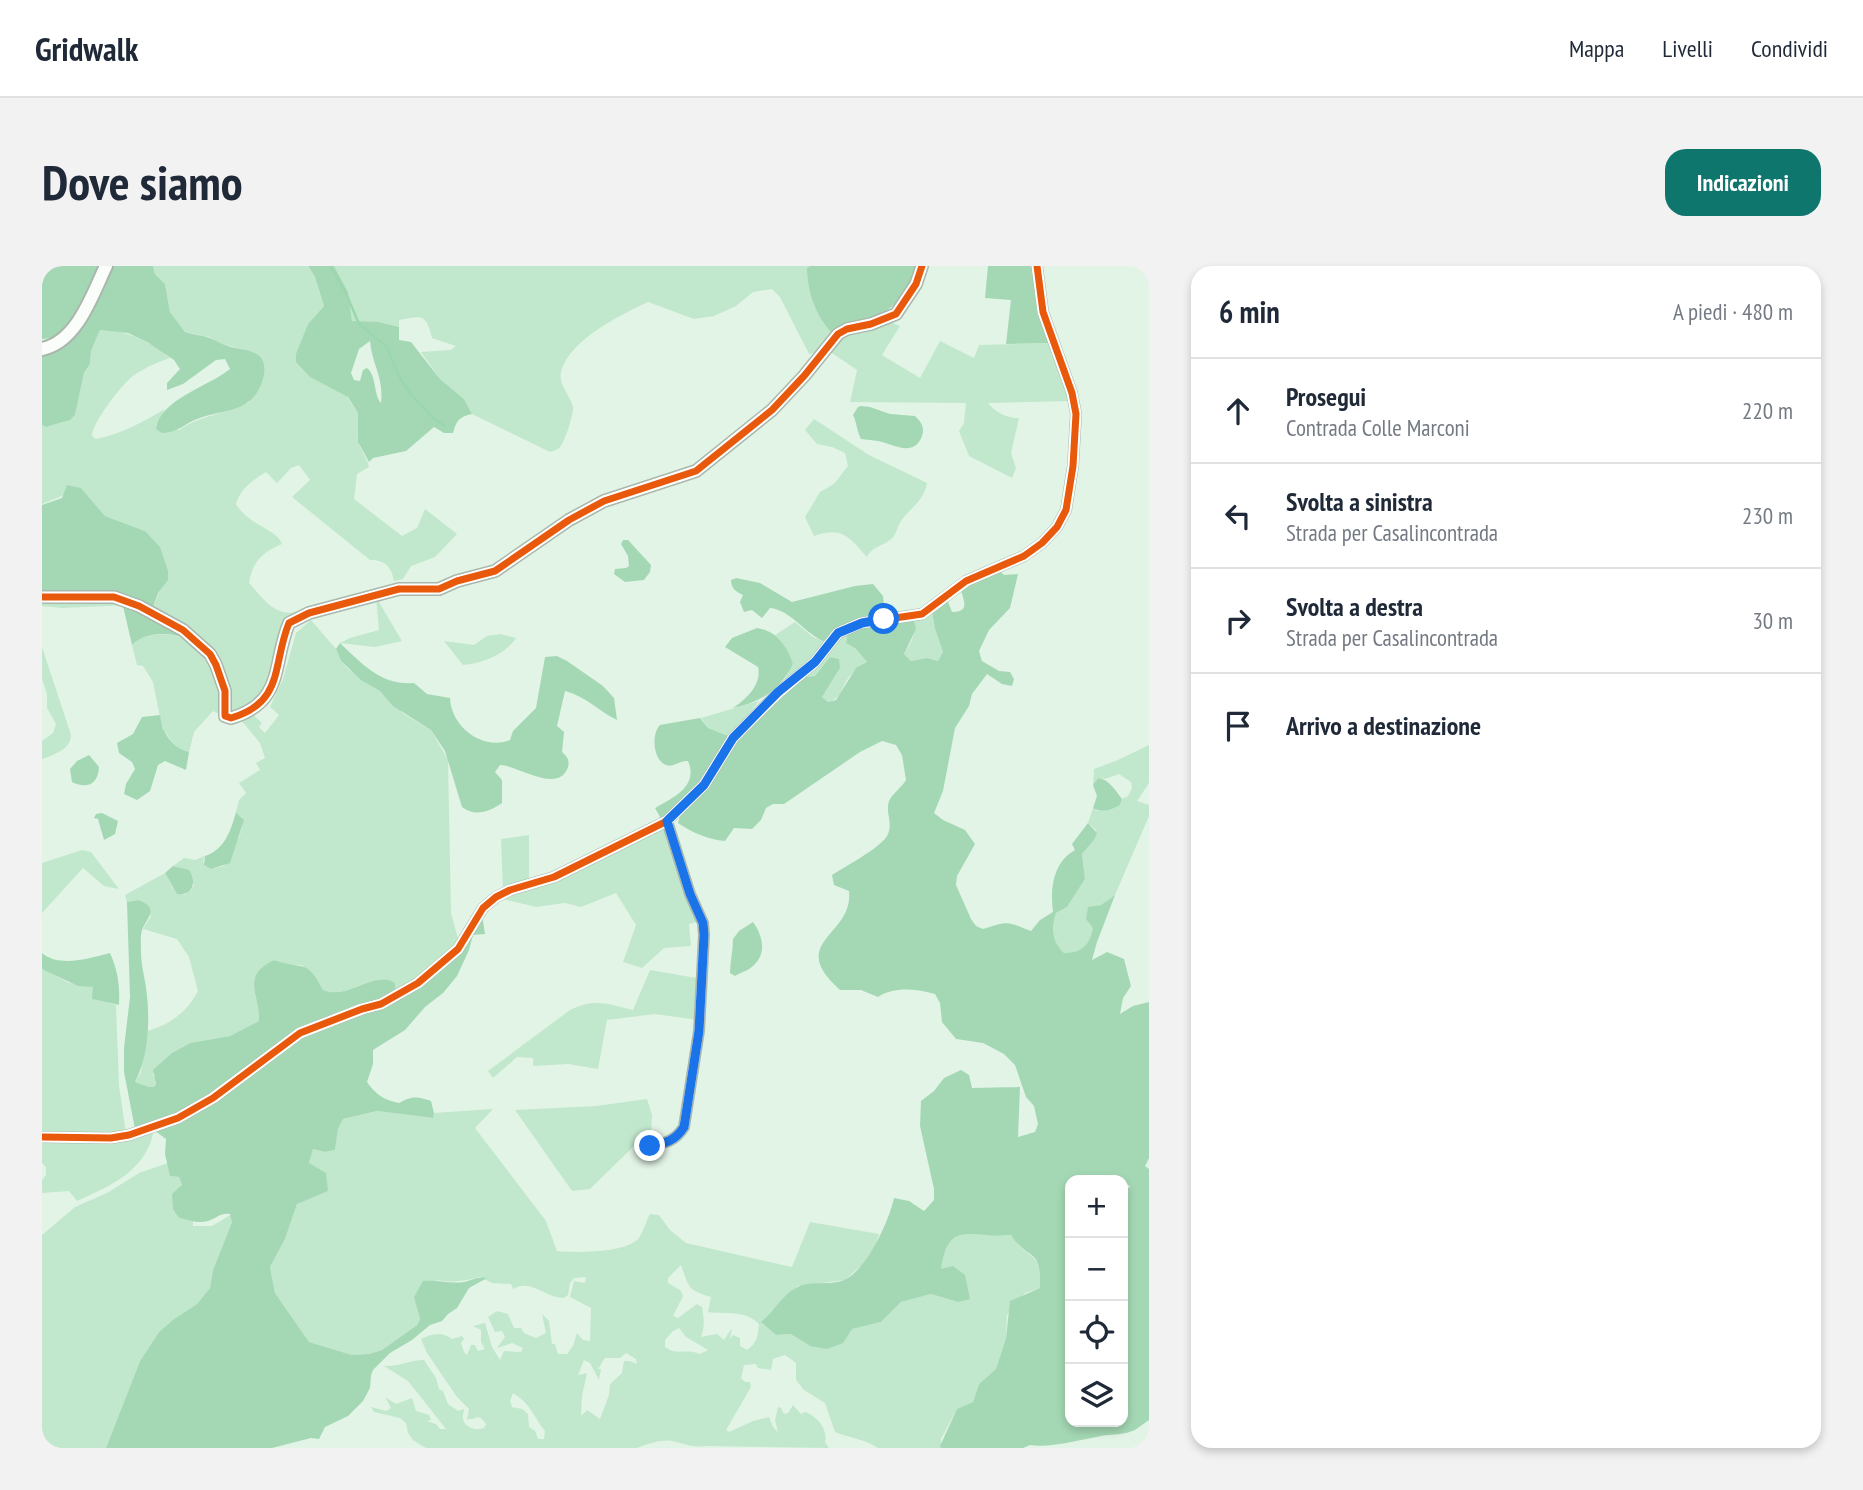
<!DOCTYPE html>
<html lang="it">
<meta charset="utf-8">
<style>
body{margin:0;font-family:"PT Sans Narrow",sans-serif;background:#f2f2f3;color:#1f2937}
.controls{position:absolute;right:21px;bottom:21px;display:grid;overflow:hidden;border-radius:14px;box-shadow:0 4px 10px #0003}
.controls button{width:63px;height:63px;display:grid;place-items:center;padding:0;border:0;border-bottom:2px solid #e0e1e3;background:#fff;color:#1f2937;font:35px sans-serif}
.stop{position:absolute;width:21px;height:21px;margin:-16px;border:5px solid #1a73e8;border-radius:50%;background:#fff}
.stop.end{background:#1a73e8;border-color:#fff;box-shadow:0 2px 7px #0008}
.list{margin:0;padding:0;list-style:none}
h2{display:flex;justify-content:space-between;align-items:center;height:91px;margin:0;padding:0 28px;font-size:30px}
h2 small{font-size:23px;font-weight:400;color:#747a83}
.list li{display:grid;grid-template-columns:46px 1fr auto;gap:21px;align-items:center;box-sizing:border-box;height:105px;padding:0 28px;border-top:2px solid #e0e1e3}
.list b{display:block;font-size:26px;white-space:nowrap}
.list p{margin:0;font-size:23px;white-space:nowrap;color:#747a83}
.list em{font-size:23px;font-style:normal;color:#747a83}
.icon{flex:none;width:38px;height:38px;fill:none;stroke:currentColor;stroke-width:2;stroke-linecap:round;stroke-linejoin:round}
.map{position:relative;flex:none;width:1107px;height:1182px;overflow:hidden;border-radius:21px}
header{display:flex;align-items:center;gap:42px;box-sizing:border-box;height:98px;padding:0 35px;background:#fff;border-bottom:2px solid #e0e1e3}
header strong{font-size:33px}
nav{display:flex;gap:38px;margin-inline-start:auto;font-size:24px}
.intro{display:flex;align-items:center;justify-content:space-between;box-sizing:border-box;height:168px;padding:0 42px}
h1{margin:0;font-size:49px}
.button{padding:18px 32px;border-radius:21px;background:#0f766e;color:#fff;font-size:24px;font-weight:700}
main{display:flex;gap:42px;padding:0 42px}
aside{flex:1;background:#fff;border-radius:21px;box-shadow:0 4px 10px #0003}
.map>svg:first-child{display:block}
.green{fill:#c1e8cc;fill-rule:evenodd}
.forest{fill:#a4d8b4;fill-rule:evenodd}
.lines{fill:none;stroke-linecap:round;stroke-linejoin:round}
.stream{stroke:#9ad7ad;stroke-width:2.5}
.minor-casing{stroke:#a9b7ad;stroke-width:12}
.tertiary-casing{stroke:#a9b7ad;stroke-width:14}
.secondary-casing{stroke:#a9b7ad;stroke-width:16}
.minor{stroke:#fbfdfb;stroke-width:9}
.tertiary{stroke:#fbfdfb;stroke-width:10}
.secondary{stroke:#fbfdfb;stroke-width:12}
.cycleway-casing{stroke:#fff;stroke-width:11}
.cycleway{stroke:#e8590c;stroke-width:7}
.route{stroke:#1a73e8;stroke-width:9}
</style>
<header>
<strong>Gridwalk</strong>
<nav><a>Mappa</a><a>Livelli</a><a>Condividi</a></nav>
</header>
<div class="intro"><h1>Dove siamo</h1><a class="button">Indicazioni</a></div>
<main>
<div class="map">
<svg width="1107" height="1182" viewBox="0 0 1107 1182">
<rect width="100%" height="100%" fill="#e2f4e6"/>
<path class="green" d="M111 0H266L273 11 282 40 266 58 263 67 316 147C318 157 314 169 317 178 320 186 325 192 327 201L315 208 312 233 360 270 375 262 383 243 415 268 393 291 369 300 361 313 352 315C349 300 343 294 328 294L250 231 268 214 257 199 249 202 235 217 224 206C211 214 198 223 194 238 207 260 234 262 240 278 219 287 211 295 207 317 221 332 232 351 255 346 231 367 237 414 218 431 211 438 198 442 189 446 182 385 164 370 111 341L120 319 103 265 63 250 39 222 0 238V159L4 161C14 158 26 156 33 149L42 107 48 98 49 85 58 64C85 64 107 75 128 92 116 96 102 102 91 110 80 118 50 157 50 170L54 173C77 169 103 155 123 143L114 159 137 164C159 149 184 148 207 136L202 84 177 77 167 71 143 66 128 46 123 18 113 8Z
M292 0H768L765 2C765 26 774 51 791 68L775 86 767 88 738 31 730 23 711 26 694 40 672 50 652 53 606 36C578 49 527 74 519 106 516 119 528 128 531 141 532 147 523 176 518 181 515 184 511 185 508 186L430 148 422 133 398 113 379 86 409 84 414 80 390 72C384 47 380 50 357 54V61L337 56H310L306 26Z
M846 55 858 60 840 89 878 112 898 75 932 92 937 79 1009 77 1030 135 946 137C954 147 965 152 977 152L969 187 974 202 970 212 927 190 917 165 922 157 924 137 808 136 815 104 787 85 800 70Z
M772 153 827 189 885 217C882 235 869 241 859 255 856 259 855 265 852 270 844 280 831 279 825 291 807 271 800 260 772 270L763 251 778 226 792 218 806 200 803 187 790 181 775 178 763 164Z
M334 331 360 375 333 381 298 377 308 372 337 364Z
M0 332H64L86 339 20 342 0 340Z
M890 346 893 363 901 386 896 395 885 392 869 395 862 388C869 377 875 367 872 354Z
M269 354 294 383 299 395 306 403 338 425 362 448 389 464 406 494 409 647 417 676 375 714 350 727 338 713C324 719 298 733 283 725 274 720 267 707 260 699H246L232 694C198 710 218 728 217 755L188 770 148 777 130 787 111 808 114 814 112 821H107L93 816 99 806 105 765C128 759 145 746 156 725L147 691 135 673 101 663 109 650 98 634 85 636 83 629 123 607 131 622 142 629 148 625 152 619 138 602 131 600 142 592 153 594 163 590 161 596 169 603 182 600 197 571 200 562V551L194 546 197 534 204 527 197 517 218 504 214 497 223 492 218 477 199 454 209 447 220 457 217 461 223 467 237 449 228 441 241 413 254 367Z
M753 356 771 371 783 376 777 386 741 416 751 398 740 376 733 369Z
M806 366 804 377 814 383 825 396C820 401 812 405 807 411 799 421 801 432 786 436L780 431 798 402 788 392 773 410 761 411 796 371Z
M458 368 474 372C464 388 439 398 421 399L402 375 432 379 445 370Z
M111 369C120 369 131 367 139 370 167 378 185 422 177 448L171 445 152 466 147 486 132 480 123 465 121 466 111 416 101 400 95 399 90 379 95 373Z
M0 381 29 469C29 483 12 489 0 493V475L11 467 14 458 5 442V428L0 413Z
M717 435 689 471 666 462 659 452Z
M1107 479V517L1095 535 1107 539V550L1073 629 1059 639 1049 674 1043 682 1030 687H1022C1010 675 1009 663 1014 647L1025 641 1043 613 1040 588 1052 574 1054 564 1046 557 1051 542 1056 545 1078 539 1080 533 1086 530 1090 522 1089 516 1077 508 1063 513 1056 512 1051 519 1052 503 1076 494Z
M615 563 625 565 658 655 647 658 649 680 622 682 600 702 581 696 594 659 574 627 539 641 523 637 494 641 456 632Z
M487 569V617L461 624 459 573Z
M40 584 49 586 77 623 62 620 41 602 0 647V597Z
M0 702 27 717 51 721V733L74 739 77 820 84 867 47 870 0 867Z
M608 704 660 713 656 754 613 748 565 754 556 803 526 798 491 800V792L475 791 451 812 446 805 528 744C553 732 566 738 591 744Z
M605 833 610 849 609 867 617 874 594 878 548 923 530 925 473 844 554 840Z
M451 843 433 862 504 955 515 985C533 987 583 987 596 973 601 967 604 955 608 948L617 949 628 964 644 977 750 1001 768 956 837 968 833 981 821 998 803 1014 756 1020 720 1056 734 1069 749 1068 768 1080 810 1063 839 1056 859 1036 889 1028 916 1036C911 1027 899 1012 899 1002 897 982 911 966 931 967 946 968 954 971 970 969 986 998 999 979 998 1022L983 1027 965 1049 964 1072 954 1103 937 1118 931 1136 915 1143 899 1173V1182H836C823 1173 807 1172 793 1166L783 1137 762 1124 754 1114V1097L743 1089 731 1093 729 1104 716 1102 714 1098 702 1099 699 1112 703 1116H708L709 1121 684 1164 687 1166 711 1155 727 1151 731 1161 736 1166 733 1154 736 1141 739 1142 742 1148 746 1147 751 1139 759 1148 763 1146C775 1150 786 1163 783 1176L787 1182 665 1180C651 1182 644 1178 630 1175 620 1173 605 1178 595 1182H384L371 1174 366 1167 364 1157 358 1152 332 1146 329 1141 344 1145 349 1142 343 1131 354 1138 370 1132 374 1145 387 1149 389 1154 384 1155 394 1158 398 1163H404L366 1115 342 1100C357 1101 367 1094 382 1094L394 1112 397 1123 401 1125 406 1138 416 1145 422 1143C422 1146 420 1150 421 1153 423 1162 434 1165 442 1162L444 1158C435 1145 435 1155 425 1153L427 1143 415 1131 385 1087 379 1073C389 1068 400 1065 410 1073L420 1070 422 1073 419 1077 422 1086 425 1089 429 1079H433L436 1085 443 1083 439 1076V1064L431 1060 443 1057 450 1081 458 1094 462 1085 479 1086 481 1082 470 1077 455 1082 463 1071 460 1065 453 1066 446 1051 455 1045 466 1048 472 1062H479L482 1067 494 1072 504 1067 500 1048 507 1055 510 1078H513L516 1088H525L531 1080 535 1067 541 1074 548 1075 549 1042 528 1031 532 1015 543 1017 544 1011 532 1012 528 1017 526 1029 522 1032C503 1032 490 1012 471 1023L469 1018 450 1017 438 1011C423 1015 411 1017 395 1014L375 1042 378 1053 375 1059 340 1084 327 1088 310 1089 267 1076 233 1027 228 1001 243 973 255 938 274 928 267 897 271 883 283 886 293 884 296 863 301 853 335 845 390 852 392 847ZM639 999C647 1021 645 1024 669 1031L666 1046C685 1049 702 1043 717 1058 716 1070 715 1077 705 1084L698 1080V1072L691 1069 688 1073 690 1062 682 1074 675 1068 659 1071C663 1060 662 1052 660 1041L655 1038 636 1052 631 1050 641 1030 638 1024 626 1017V1012ZM637 1062 644 1071 666 1084 658 1088C644 1082 635 1090 623 1081V1074L631 1065ZM584 1087 594 1093 595 1098 588 1095H582L580 1107 568 1118 567 1129 558 1153 545 1144 539 1150 540 1130 545 1107 536 1109 542 1094 548 1097 557 1114 559 1103H556L563 1092H578ZM471 1127C488 1137 492 1151 503 1165L502 1173H496L493 1165 487 1161 486 1148 480 1143 470 1141 468 1135Z
M112 864C104 905 70 919 35 935L27 925 0 927V914L4 909V901L0 897V873H53Z
M126 897 128 910 137 911 140 920 137 952 151 955V960H170L190 948V956L171 1004 168 1022 155 1038 132 1053 117 1066 98 1095 64 1182H0V969L33 941 65 927 97 907Z"/>
<path class="forest" d="M0 0H60L25 63 11 72 0 73Z
M70 0H111L113 8 123 18 128 46 143 66C152 69 162 69 170 73 176 76 182 79 189 81 197 83 209 84 216 89 222 93 223 101 222 108 214 148 183 142 155 153 142 158 135 167 120 167L114 163C118 133 166 121 188 103L183 93 174 94 141 118 125 124V117L138 103 132 94 105 76 86 67 58 64 49 85 48 98 42 107 33 149 28 154 4 161 0 159V88L8 87Z
M266 0H292L306 26 310 55 337 56 357 61V74L369 76 398 113 422 133 430 148C418 150 414 155 411 167H402L392 161 364 185 331 192 327 196 316 176V147L306 131 268 111 254 96V88L266 58 282 40 273 11ZM328 75C330 99 342 111 339 137 331 128 335 110 325 102L321 104 318 115 312 114 309 107 317 83Z
M768 0H874C860 47 833 52 791 68 774 51 765 26 765 2Z
M946 0H994L1009 77 964 78 969 34 943 32Z
M819 140 828 141 848 148 873 150C879 156 883 161 880 170 872 192 851 178 836 175 831 174 825 174 819 173 815 166 815 157 811 149L816 141Z
M25 219 39 222 63 250 103 265 118 281 126 305V314L116 327 111 341C77 326 37 326 0 324V239L20 232Z
M581 274H586L609 299 608 306 602 314 583 316 572 308 573 303 584 302 587 300 586 290 579 278Z
M957 304 962 309 976 308 968 342 947 364 937 385 940 395 957 405 968 406 972 413 970 420 960 418 945 408 930 428 927 440 913 462 901 525 892 547 901 554 923 564 933 578 915 610 914 619 929 653 934 660 941 663C967 655 964 655 989 665L998 654 1011 646C1008 623 1011 596 1033 584L1030 578 1046 557 1055 567 1052 574 1040 588 1043 613 1025 641 1014 647C1009 663 1010 675 1022 687 1040 687 1048 679 1051 662L1044 653 1046 641 1059 639 1073 629 1055 676 1050 694 1065 686 1082 693 1089 720 1081 732 1078 748 1091 740 1107 736V892L1103 900 1107 903V1154C1102 1157 1098 1161 1093 1164 1082 1169 1071 1168 1059 1170 1037 1174 1010 1182 988 1179L981 1182H899L898 1180 915 1143 931 1136 937 1118 954 1103 964 1072 968 1035 998 1022C999 979 987 997 969 969 932 974 906 951 899 1003L911 1000 923 1009 928 1033 916 1036 889 1028 859 1036 839 1056 810 1063 801 1077 785 1083 768 1080 749 1068 734 1069 719 1056C732 1046 739 1030 754 1022 766 1014 788 1020 802 1014 825 1004 847 955 852 932L867 935 882 945 892 934V923L878 860 879 835 892 825 902 812 919 804 927 809 930 822 978 821 976 871 993 866 996 858 992 840 984 831 973 799 962 788 941 777 914 773 900 756 898 737 893 728C875 723 852 720 836 731L819 724H798C743 675 812 670 807 625L792 619 790 609C802 601 842 580 846 568 851 556 843 546 847 535 850 528 859 522 864 514L860 489 854 479 840 475 818 486 742 538H731L724 542 719 554 710 563 692 562 683 575C667 574 649 566 636 557L638 549 666 520 686 484 761 411 773 410 788 391 797 393 798 402 780 431 786 436 794 434 814 402 825 396 814 383 804 377 806 366 829 359 872 354 874 363 862 388 869 395 885 392 896 395 901 386 893 363 890 346 905 333 910 346C931 346 919 332 919 321ZM1028 914H1081V918L1089 920 1081 926V1156H1028Z
M694 312 718 317 750 336 813 320 831 318 841 330 843 348 836 352 795 364 783 376C763 368 749 344 728 342L720 352 710 344 702 346 698 336 701 329C694 326 689 322 689 314Z
M86 339 147 373C131 366 103 365 90 379L81 340Z
M715 362C735 365 745 380 751 398 739 423 718 437 691 442 705 433 720 418 716 401L683 381 690 372Z
M298 377C320 398 340 420 372 417L385 428 408 432C409 461 441 485 468 474L471 465 494 442 503 391 515 390 525 395 561 420 572 432 575 454C557 445 543 430 523 425L515 460 522 466 520 486C525 490 528 495 526 501 517 529 475 499 458 499L453 506 460 514V537C447 546 433 551 420 541L403 485 389 464 351 440 338 425 319 414 299 395 294 383Z
M118 449 121 465 122 464C128 477 134 482 147 486L144 504 123 495 116 499 108 525 95 534 82 528 84 518 93 503 90 496 77 487 75 477 91 468 100 451Z
M658 452 666 462 689 471 656 524 633 544 616 555 618 551 613 542C630 532 657 521 646 495 637 494 632 502 624 499 611 494 609 468 618 459Z
M47 489 57 501C56 519 45 523 30 516L28 503 35 495Z
M1056 512C1068 514 1073 524 1080 533L1078 539C1069 544 1060 547 1051 542L1055 530 1051 519Z
M194 546 202 554 188 597 169 603 162 599 163 590C182 584 189 565 194 546Z
M60 547 76 555 73 568 62 574 56 553 52 552 54 548Z
M131 600 147 604C155 616 151 630 135 628L123 607Z
M97 634C118 643 105 651 100 664 98 671 99 679 99 686 99 701 104 715 105 730 108 757 106 792 93 816L107 821H112L114 817 111 804 130 787 148 777 188 770 217 755C218 728 198 710 232 694 262 705 264 691 281 724 306 735 333 703 353 717V723L340 733 254 766 189 815 149 841 93 863 82 806V782L88 731 85 636Z
M440 649 443 668 431 669 427 684 415 710 401 727 383 741 363 764 331 784V798L325 816C334 829 342 834 357 837 370 830 375 830 389 835L392 847 391 852 335 845 301 853 296 863 293 884 283 886 271 883 267 897 284 907 286 925 255 938 243 973 228 1001 233 1027 267 1076 310 1089 327 1088 340 1084 375 1059 378 1053 372 1031 381 1015C395 1014 408 1018 422 1016 430 1014 436 1010 445 1012L427 1022 415 1042 406 1048 400 1055 388 1059 370 1074 348 1087 331 1104 329 1109 328 1122 321 1135 306 1150 283 1161 277 1173 269 1172 230 1182H64L98 1095 117 1066 132 1053 155 1038 168 1022 171 1004 190 956 188 948C177 947 176 952 166 955 156 958 147 954 137 952L131 943 130 928 140 919 137 911 128 910 123 888 124 873 112 864C139 851 169 840 193 822 215 805 235 784 260 770 304 745 359 739 399 705 416 689 428 669 440 649Z
M711 656C720 668 725 686 713 698 708 704 700 706 693 710L688 707C688 696 691 685 691 673L697 665Z
M0 687C17 702 49 692 68 687 76 705 78 720 77 739L50 733 51 721 36 720 2 704 0 702Z"/>
<g class="lines">
<path class="stream" d="M288 0 303 25 317 58 344 80 359 114 368 127 389 150 403 160"/>
<defs>
<path id="minor" d="M0 871 69 872 87 869 136 852 171 832 258 767 320 743 339 738 376 717 416 683 441 642 454 631 468 624 512 611 625 555 662 519 691 472 736 427 773 396 796 367 819 357 880 348 924 315 982 290 1000 277 1015 261 1024 244 1031 200 1034 148 1030 127 1001 46 995 0
M608 880C624 877 633 875 642 861L657 765 662 669 661 657 648 628 625 555"/>
<path id="tertiary" d="M0 331H72L97 340 141 364 168 388 174 399 183 425V450L189 452C243 436 230 398 247 357L267 347 357 323H397L415 315 453 305 527 254 562 235 654 205 730 144 762 110 796 68 805 63 829 58 854 48 874 18 880 0"/>
<path id="secondary" d="M0 83C35 76 50 29 64 0"/>
</defs>
<use href="#minor" class="minor-casing"/>
<use href="#tertiary" class="tertiary-casing"/>
<use href="#secondary" class="secondary-casing"/>
<use href="#minor" class="minor"/>
<use href="#tertiary" class="tertiary"/>
<use href="#secondary" class="secondary"/>
<defs>
<path id="cycleway" d="M0 331H72L97 340 141 364 168 388 174 399 183 425V450L189 452C243 436 230 398 247 357L267 347 357 323H397L415 315 453 305 527 254 562 235 654 205 730 144 762 110 796 68 805 63 829 58 854 48 874 18 880 0
M0 871 69 872 87 869 136 852 171 832 258 767 320 743 339 738 376 717 416 683 441 642 454 631 468 624 512 611 625 555 662 519 691 472 736 427 773 396 796 367 819 357 880 348 924 315 982 290 1000 277 1015 261 1024 244 1031 200 1034 148 1030 127 1001 46 995 0"/>
</defs>
<use href="#cycleway" class="cycleway-casing"/>
<use href="#cycleway" class="cycleway"/>
</g>
<g class="lines">
<path class="route" d="M608 880C624 877 633 875 642 861L657 765 662 669 661 657 648 628 625 555 662 519 691 472 736 426 773 396 796 367 820 357 842 353"/>
</g>
</svg>
<div class="controls">
<button>+</button>
<button>−</button>
<button><svg class="icon" aria-label="locate" viewBox="0 0 24 24"><circle cx="12" cy="12" r="6"/><path d="M12 2v4M12 18v4M2 12h4M18 12h4"/></svg></button>
<button><svg class="icon" aria-label="layers" viewBox="0 0 24 24"><path d="M12 4l9 5-9 5-9-5zM3 14l9 5 9-5"/></svg></button>
</div>
<div class="stop" style="left:842px;top:353px"></div>
<div class="stop end" style="left:608px;top:880px"></div>
</div>
<aside>
<h2>6 min<small>A piedi · 480 m</small></h2>
<ul class="list">
<li><svg class="icon" aria-label="ahead" viewBox="0 0 24 24"><path d="M12 20V5M6 11l6-6 6 6"/></svg><div><b>Prosegui</b><p>Contrada Colle Marconi</p></div><em>220 m</em></li>
<li><svg class="icon" aria-label="left" viewBox="0 0 24 24"><path d="M17 20v-9H6M10 6l-5 5 5 5"/></svg><div><b>Svolta a sinistra</b><p>Strada per Casalincontrada</p></div><em>230 m</em></li>
<li><svg class="icon" aria-label="right" viewBox="0 0 24 24"><path d="M7 20v-9h11M14 6l5 5-5 5"/></svg><div><b>Svolta a destra</b><p>Strada per Casalincontrada</p></div><em>30 m</em></li>
<li><svg class="icon" aria-label="arrive" viewBox="0 0 24 24"><path d="M6 21V4h12l-3 4 3 4H6"/></svg><div><b>Arrivo a destinazione</b></div></li>
</ul>
</aside>
</main>
